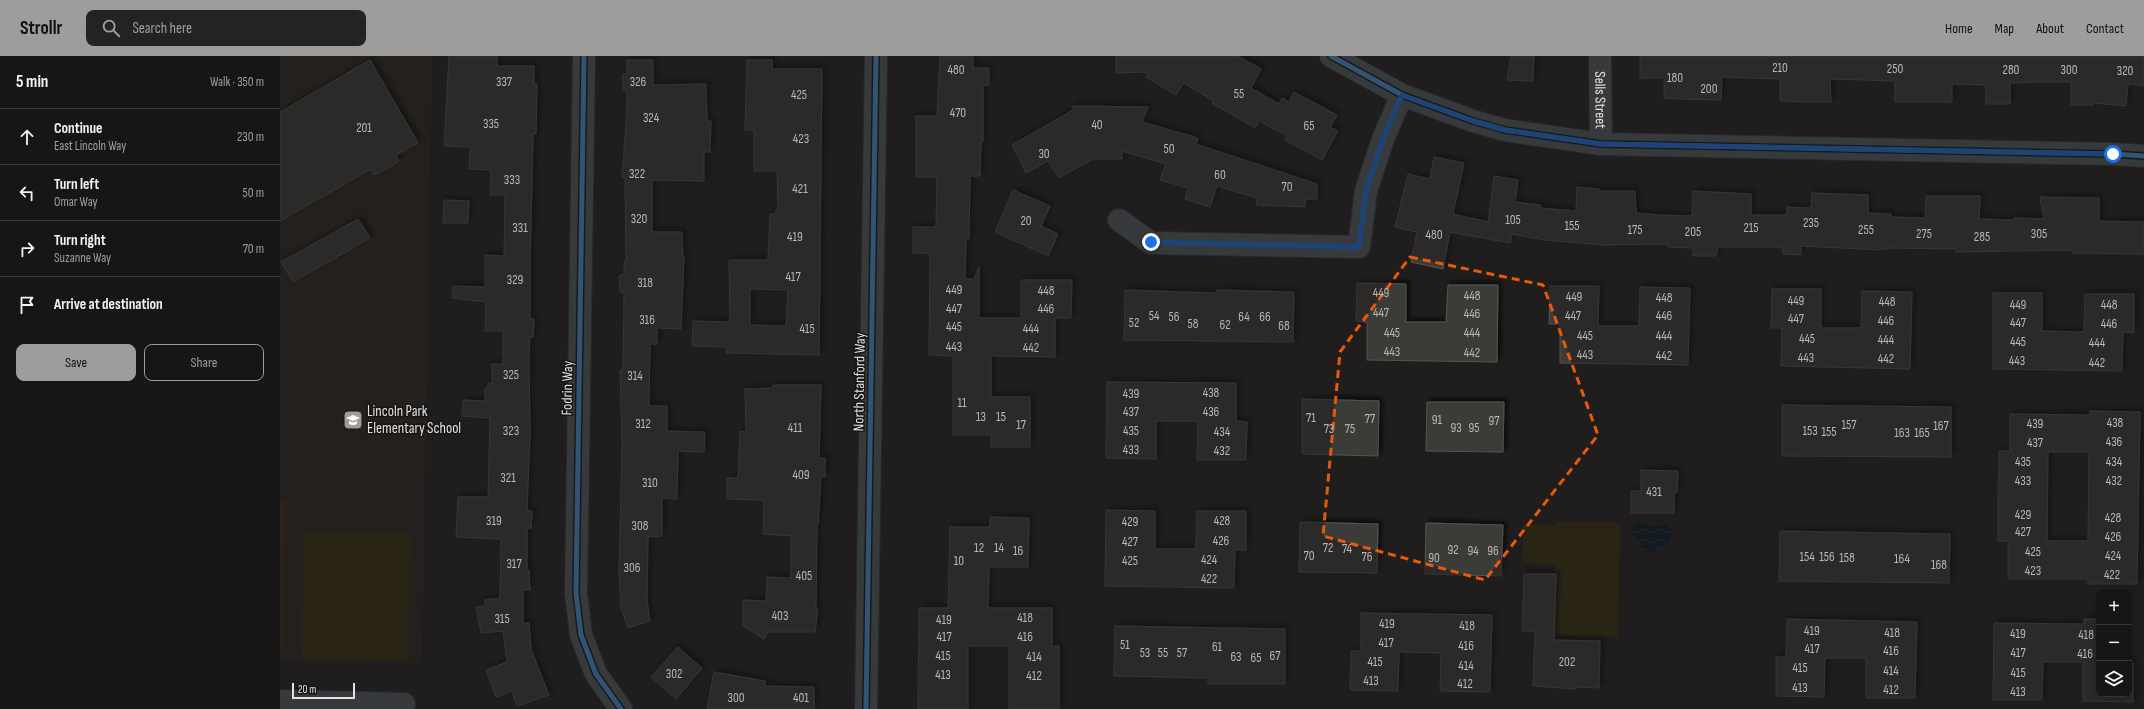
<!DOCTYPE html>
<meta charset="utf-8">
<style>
body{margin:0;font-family:"Sofia Sans Condensed",sans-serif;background:#242323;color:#f1f3f6}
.controls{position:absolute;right:12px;bottom:12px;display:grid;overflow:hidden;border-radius:8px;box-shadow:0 2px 10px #0003}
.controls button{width:36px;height:36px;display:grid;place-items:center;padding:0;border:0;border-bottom:1px solid #363535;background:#171616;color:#f1f3f6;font:20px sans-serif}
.scale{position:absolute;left:12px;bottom:10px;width:63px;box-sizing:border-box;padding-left:4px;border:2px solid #e3e2e0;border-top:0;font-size:11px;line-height:14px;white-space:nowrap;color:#e3e2e0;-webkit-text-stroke:3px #161513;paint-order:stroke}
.stop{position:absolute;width:12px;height:12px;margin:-9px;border:3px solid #1a73e8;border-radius:50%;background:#fff}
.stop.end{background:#1a73e8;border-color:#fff;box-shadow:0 1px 4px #0008}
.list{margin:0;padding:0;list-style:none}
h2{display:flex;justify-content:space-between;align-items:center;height:52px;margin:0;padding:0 16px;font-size:17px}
h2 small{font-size:13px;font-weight:400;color:#9e9fa1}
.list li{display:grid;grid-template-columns:26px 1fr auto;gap:12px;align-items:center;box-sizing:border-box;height:56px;padding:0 16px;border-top:1px solid #363535}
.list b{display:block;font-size:15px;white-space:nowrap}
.list p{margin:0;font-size:13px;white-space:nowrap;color:#9e9fa1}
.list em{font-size:13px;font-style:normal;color:#9e9fa1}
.actions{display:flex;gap:8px;padding:12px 16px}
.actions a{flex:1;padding:9px 0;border:1px solid #9e9d9c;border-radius:8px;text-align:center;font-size:14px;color:#9e9d9c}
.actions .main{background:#9e9d9c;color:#111}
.icon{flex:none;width:22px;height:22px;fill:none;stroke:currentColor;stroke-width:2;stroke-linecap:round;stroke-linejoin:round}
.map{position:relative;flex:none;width:1864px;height:653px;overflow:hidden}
header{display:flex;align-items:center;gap:24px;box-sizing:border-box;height:56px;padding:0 20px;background:#9e9d9c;color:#111}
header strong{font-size:19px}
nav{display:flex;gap:22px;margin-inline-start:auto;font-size:14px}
.search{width:280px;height:36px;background:#242323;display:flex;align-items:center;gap:10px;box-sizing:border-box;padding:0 14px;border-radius:8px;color:#9e9fa1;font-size:15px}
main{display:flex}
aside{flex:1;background:#171616}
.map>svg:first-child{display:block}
.built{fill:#28251e}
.garden{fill:#392e0d}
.water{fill:url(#water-waves)}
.building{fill:#3b3a39;stroke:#545453;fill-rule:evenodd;filter:url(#shadow)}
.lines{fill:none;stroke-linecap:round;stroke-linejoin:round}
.minor-casing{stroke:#3a3938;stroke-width:24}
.tertiary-casing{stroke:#3a3938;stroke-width:24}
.minor{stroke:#545d64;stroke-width:22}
.tertiary{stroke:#545d64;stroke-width:22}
.cycleway-casing{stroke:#161513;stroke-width:8}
.cycleway{stroke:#4d94e3;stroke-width:5}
.route{stroke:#1a73e8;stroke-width:5}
.marked{fill:none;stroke:#e8590c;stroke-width:3;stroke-dasharray:8 5;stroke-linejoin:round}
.labels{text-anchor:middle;stroke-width:3;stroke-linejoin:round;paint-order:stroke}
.number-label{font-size:13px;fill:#b9b8b6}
.street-label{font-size:15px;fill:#e3e2e0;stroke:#161513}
.poi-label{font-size:15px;fill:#e3e2e0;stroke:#161513;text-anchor:start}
</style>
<header>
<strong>Strollr</strong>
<div class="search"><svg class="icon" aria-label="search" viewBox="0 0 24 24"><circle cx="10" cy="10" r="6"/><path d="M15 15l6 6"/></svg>Search here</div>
<nav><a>Home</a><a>Map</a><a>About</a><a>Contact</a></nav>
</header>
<main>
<aside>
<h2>5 min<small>Walk · 350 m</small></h2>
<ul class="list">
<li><svg class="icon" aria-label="ahead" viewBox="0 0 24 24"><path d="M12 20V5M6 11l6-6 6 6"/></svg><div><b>Continue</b><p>East Lincoln Way</p></div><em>230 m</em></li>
<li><svg class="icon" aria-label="left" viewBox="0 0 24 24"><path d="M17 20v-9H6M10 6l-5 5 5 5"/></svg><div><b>Turn left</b><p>Omar Way</p></div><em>50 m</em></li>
<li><svg class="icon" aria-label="right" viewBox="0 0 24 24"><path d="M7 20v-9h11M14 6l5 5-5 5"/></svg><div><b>Turn right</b><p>Suzanne Way</p></div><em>70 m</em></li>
<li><svg class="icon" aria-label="arrive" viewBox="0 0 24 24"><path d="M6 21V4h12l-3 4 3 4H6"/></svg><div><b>Arrive at destination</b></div></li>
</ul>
<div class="actions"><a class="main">Save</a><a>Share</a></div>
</aside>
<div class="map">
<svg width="1864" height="653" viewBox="0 0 1864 653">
<defs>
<pattern id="water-waves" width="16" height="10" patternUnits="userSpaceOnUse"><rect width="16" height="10" fill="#031422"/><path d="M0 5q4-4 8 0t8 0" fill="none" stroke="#283642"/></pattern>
<filter id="shadow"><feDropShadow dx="3.5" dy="-3.5" stdDeviation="2" flood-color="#0009"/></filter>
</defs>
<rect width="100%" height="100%" fill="#1f1e1d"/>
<path class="built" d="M0 0H152L142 607 0 606Z"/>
<path class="garden" d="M0 445H6L3 592H0Z
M1277 466H1340L1338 581 1272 579 1275 509 1242 507 1244 469H1276Z
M23 477 130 478 128 605 22 601Z"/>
<path class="water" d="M1358 467H1364L1368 470 1386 469 1391 473 1392 479 1387 489 1378 490 1373 497 1363 495 1359 485 1351 477 1354 470Z"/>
<path class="building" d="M169 0H217V10H254V27L257 28 256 78H253L250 212V263H254L253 281H250L249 298 250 378 247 454 252 455 251 472H247V514H249L250 534H243V567H249L251 593 269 639 237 650 232 635 216 641 206 614 227 606 223 575 201 577 196 551 205 550V544L220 542 221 483 176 481 178 441H208L210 362 182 360 183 344 205 345V332H208V327H212V308H223V275H205L206 246 172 242 173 230 205 231V199L224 200 225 139H210L211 114 189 113 190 91 164 90Z
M660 0H693V12H709V29H703V86H701L700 120H690L689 183H686L685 223H694L699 211V262H741V224H792L791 262H775V301L711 300V341H750V391H711V379H673V300L649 299 650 197H633V171H656L657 121H636V60H657Z
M836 0H958L981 13 971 32 999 48 1002 42 1009 46 1014 36 1057 59 1050 71 1058 75 1042 104 1005 84 1007 80 979 65 975 72 932 47 934 45 904 27 896 39 866 21 868 16 836 17Z
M1231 0H1254L1253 25 1227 24Z
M1360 0H1864V30L1848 28 1846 50 1813 47V49H1791V26H1756L1730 27V48H1706V29L1672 28V46H1615V25L1550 23 1551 46H1532L1500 45V23L1442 21 1441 44 1401 43 1384 42V22H1360Z
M90 4 138 87 116 99 119 105 108 112 94 119 91 113 0 165V56Z
M347 4H373V29L426 28 427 65H431L430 96H424V125L372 124V176H402L403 202H404L401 273 377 272V288H370L369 350H387V375L425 376 424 396 398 395 397 443 382 442V480L368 481 367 544 370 565 348 572 341 552 339 516 342 389 340 314H343L344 237 340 236 339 220 344 218V206H346L345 122H342L347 52V35H343V18H347Z
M467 4H492V13H542L539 299 446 297V291L412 290 413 265 450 266 449 204H488L490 158H495L496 154H498L497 115H474V74H465ZM470 233 508 234 506 270 470 269Z
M793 50 868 51 862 66 918 82 916 88 1037 128V143H1026L1025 151 976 149 977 142 937 130 930 151 905 143 908 132 880 124 886 108 842 95V103H813L779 122 768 105 746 117 732 89 793 54Z
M1154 101 1184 107 1173 158 1208 166 1214 120 1238 124 1235 146 1260 149V152L1296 155 1297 131 1319 133V135H1355L1356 157 1378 159 1412 160 1413 135 1471 138V159H1507V151L1531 152 1532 137 1588 139V157L1611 158V161L1645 162 1646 140H1700L1699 163 1734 164V162L1764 163 1760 141 1819 142V165L1864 166V198L1792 197V194L1676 196V193L1611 192 1600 194 1521 190V199L1503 198V191H1438L1436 200H1413V192L1388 191V188L1324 189 1265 184 1232 178 1230 187 1170 176 1163 213 1131 206 1137 176 1115 171 1128 118 1150 123Z
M733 134 770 150 761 170 778 178 768 200 715 176Z
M164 144 189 145 188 167H163Z
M78 163 90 182 13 226 1 206Z
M1077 227 1126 228V266H1166L1168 229H1218L1217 306 1087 304V266L1076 265Z
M1270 230H1319L1318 270H1359L1360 231 1410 232 1408 309 1280 307V268H1269Z
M1492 233H1541V272H1581L1582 235 1632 236 1630 313 1501 310 1502 272H1491Z
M845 234 937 237V234L1014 236 1013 286 844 284Z
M1713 237H1762V275L1804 276 1805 238H1854V277L1843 276 1842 315 1713 313Z
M827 326 956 327V365L967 366 966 404H917L918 365H876V403L826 402Z
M493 329H541L539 402H545V421H541L538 469H537L536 553H538L535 576H488L484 583 463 570V544L486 545 487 521 511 522V480L483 478 484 444 447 443V422H458L460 375 466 376 465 333 493 332Z
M1022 343 1099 345 1098 400 1022 398Z
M1147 346H1224L1223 396 1146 395Z
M1502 349 1671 351V401L1502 400Z
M1810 355 1860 356 1857 528H1808V523H1728V485H1718V450L1719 395H1730V358L1810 359ZM1768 396H1809L1808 485H1767Z
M1361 414 1398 415 1397 436H1394V457H1351V435H1361Z
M826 454 875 455V493H916L917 455H966V494H955L954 532 825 530Z
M710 461 749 462 748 511H709L708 552H772V590H779V653H729V590H688V653H638L639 552H668L670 471H710Z
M1020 466 1098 468 1097 517 1019 516Z
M1146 467 1223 469 1221 520 1145 518Z
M1500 475 1670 478 1669 527 1499 525Z
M1244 518H1276L1274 584 1320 585 1319 632 1296 631V633L1253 630 1255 575H1242Z
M1081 557 1212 559 1210 636 1160 635 1161 597 1119 596 1118 635 1070 634 1071 595H1081Z
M1507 563 1637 566 1635 642H1586V602H1545L1544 641 1496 640V601H1506Z
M1804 563H1819V638H1849V607H1853V646L1803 645V606H1763L1762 644H1713L1714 567 1804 568Z
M835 570 1005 573V628H928V622L834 620Z
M398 591 422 612 396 643 371 621Z
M434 616 485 625V630L534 631V653H427Z"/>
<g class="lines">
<defs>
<g id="minor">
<path d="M304 0 296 537 301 579 316 618 341 653"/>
<path id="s1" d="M1320 0 1321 88"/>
<path d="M839 164 871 187 1079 191 1086 135 1103 83 1122 39"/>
<path d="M0 645 124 648"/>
</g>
<path id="tertiary" d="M1051 0 1122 39 1193 65 1225 74 1321 88 1833 98 1864 100
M586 653 596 0"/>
</defs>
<use href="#minor" class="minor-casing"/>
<use href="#tertiary" class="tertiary-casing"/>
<use href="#minor" class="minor"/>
<use href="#tertiary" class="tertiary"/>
<defs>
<path id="cycleway" d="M304 0 296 537 301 579 316 618 341 653
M1051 0 1122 39 1193 65 1225 74 1321 88 1833 98 1864 100
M586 653 596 0"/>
</defs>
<use href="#cycleway" class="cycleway-casing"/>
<use href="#cycleway" class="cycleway"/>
</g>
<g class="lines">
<path class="route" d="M871 186 1079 191 1086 135 1103 83 1122 39 1193 65 1225 74 1321 88 1833 98"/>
</g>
<path d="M0 0H1864V653H0ZM1130 201 1263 229 1318 379 1205 524 1043 480 1060 296Z" fill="#1f1e1d" fill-opacity=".55" fill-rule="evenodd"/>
<path class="marked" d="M1130 201 1263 229 1318 379 1205 524 1043 480 1060 296Z"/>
<defs>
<symbol id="school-square" viewBox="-11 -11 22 22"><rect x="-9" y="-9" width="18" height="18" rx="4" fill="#9e9d9c" stroke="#161513"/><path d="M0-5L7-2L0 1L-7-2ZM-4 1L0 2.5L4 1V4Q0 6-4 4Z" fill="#fff"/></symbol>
</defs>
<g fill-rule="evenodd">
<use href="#school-square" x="62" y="353" width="22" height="22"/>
</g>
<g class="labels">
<g class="number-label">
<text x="1500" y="16">210</text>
<text x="1615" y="17">250</text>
<text x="676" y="18">480</text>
<text x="1731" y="18">280</text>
<text x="1789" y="18">300</text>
<text x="1845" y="19">320</text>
<text x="1395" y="26">180</text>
<text x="224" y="30">337</text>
<text x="358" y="30">326</text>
<text x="1429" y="37">200</text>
<text x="959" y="42">55</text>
<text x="519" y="43">425</text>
<text x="678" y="61">470</text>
<text x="371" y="66">324</text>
<text x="211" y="72">335</text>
<text x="817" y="73">40</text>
<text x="1029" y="74">65</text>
<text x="84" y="76">201</text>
<text x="521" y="87">423</text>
<text x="889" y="97">50</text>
<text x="764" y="102">30</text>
<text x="357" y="122">322</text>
<text x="940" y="123">60</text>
<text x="232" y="128">333</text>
<text x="1007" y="135">70</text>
<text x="520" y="137">421</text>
<text x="359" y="167">320</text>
<text x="1233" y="168">105</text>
<text x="746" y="169">20</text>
<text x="1531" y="171">235</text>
<text x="1292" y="174">155</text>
<text x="240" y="176">331</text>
<text x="1471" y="176">215</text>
<text x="1355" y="178">175</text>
<text x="1586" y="178">255</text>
<text x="1413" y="180">205</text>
<text x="1644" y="182">275</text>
<text x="1759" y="182">305</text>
<text x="1154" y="183">480</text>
<text x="515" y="185">419</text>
<text x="1702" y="185">285</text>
<text x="513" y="225">417</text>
<text x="235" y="228">329</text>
<text x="365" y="231">318</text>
<text x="674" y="238">449</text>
<text x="766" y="239">448</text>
<text x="1101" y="241">449</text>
<text x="1192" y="244">448</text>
<text x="1294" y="245">449</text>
<text x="1384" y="246">448</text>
<text x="1516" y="249">449</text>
<text x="1607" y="250">448</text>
<text x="1738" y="253">449</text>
<text x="1829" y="253">448</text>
<text x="674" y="257">447</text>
<text x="766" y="257">446</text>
<text x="1101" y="261">447</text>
<text x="1192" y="262">446</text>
<text x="874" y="264">54</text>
<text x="1293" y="264">447</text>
<text x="1384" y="264">446</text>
<text x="894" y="265">56</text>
<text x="964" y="265">64</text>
<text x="985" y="265">66</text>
<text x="1516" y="267">447</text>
<text x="367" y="268">316</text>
<text x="1606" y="269">446</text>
<text x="854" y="271">52</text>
<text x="1738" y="271">447</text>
<text x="913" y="272">58</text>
<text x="1829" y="272">446</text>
<text x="945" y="273">62</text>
<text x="1004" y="274">68</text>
<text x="674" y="275">445</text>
<text x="527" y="277">415</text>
<text x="751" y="277">444</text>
<text x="1112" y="281">445</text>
<text x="1192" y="281">444</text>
<text x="1305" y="284">445</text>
<text x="1384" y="284">444</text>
<text x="1527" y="287">445</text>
<text x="1606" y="288">444</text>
<text x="1738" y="290">445</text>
<text x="1817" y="291">444</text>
<text x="674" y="295">443</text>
<text x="751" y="296">442</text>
<text x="1112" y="300">443</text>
<text x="1192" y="301">442</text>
<text x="1305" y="303">443</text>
<text x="1384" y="304">442</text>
<text x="1526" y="306">443</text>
<text x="1606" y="307">442</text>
<text x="1737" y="309">443</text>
<text x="1817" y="311">442</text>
<text x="231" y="323">325</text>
<text x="355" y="324">314</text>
<text x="931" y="341">438</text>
<text x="851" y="342">439</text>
<text x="682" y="351">11</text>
<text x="851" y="360">437</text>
<text x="931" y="360">436</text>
<text x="701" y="365">13</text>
<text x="721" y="365">15</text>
<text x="1031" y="366">71</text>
<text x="1090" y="367">77</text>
<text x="1157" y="368">91</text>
<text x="1214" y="369">97</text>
<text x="1835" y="371">438</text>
<text x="363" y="372">312</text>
<text x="1755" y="372">439</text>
<text x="741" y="373">17</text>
<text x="1569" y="373">157</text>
<text x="1661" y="374">167</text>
<text x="515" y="376">411</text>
<text x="1176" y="376">93</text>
<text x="1194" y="376">95</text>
<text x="1049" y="377">73</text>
<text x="1070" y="377">75</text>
<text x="231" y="379">323</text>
<text x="851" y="379">435</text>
<text x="1530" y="379">153</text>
<text x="942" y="380">434</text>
<text x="1549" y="380">155</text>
<text x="1622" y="381">163</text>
<text x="1642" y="381">165</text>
<text x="1834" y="390">436</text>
<text x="1755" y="391">437</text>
<text x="851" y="398">433</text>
<text x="942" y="399">432</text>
<text x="1743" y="410">435</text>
<text x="1834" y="410">434</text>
<text x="521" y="423">409</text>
<text x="228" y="426">321</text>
<text x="1743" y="429">433</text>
<text x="1834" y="429">432</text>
<text x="370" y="431">310</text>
<text x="1374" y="440">431</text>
<text x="1743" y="463">429</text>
<text x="1833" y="466">428</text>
<text x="214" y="469">319</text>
<text x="942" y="469">428</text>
<text x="850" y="470">429</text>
<text x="360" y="474">308</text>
<text x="1743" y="480">427</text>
<text x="1833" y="485">426</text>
<text x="941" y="489">426</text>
<text x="850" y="490">427</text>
<text x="699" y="496">12</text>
<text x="719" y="496">14</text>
<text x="1048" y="496">72</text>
<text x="1067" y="497">74</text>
<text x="1173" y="498">92</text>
<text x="738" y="499">16</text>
<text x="1193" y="499">94</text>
<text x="1213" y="499">96</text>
<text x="1753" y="500">425</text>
<text x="1029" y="504">70</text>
<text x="1833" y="504">424</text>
<text x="1087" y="505">76</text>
<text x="1527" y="505">154</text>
<text x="1547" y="505">156</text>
<text x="1154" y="506">90</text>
<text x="1567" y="506">158</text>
<text x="1622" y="507">164</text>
<text x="929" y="508">424</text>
<text x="679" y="509">10</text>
<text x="850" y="509">425</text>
<text x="234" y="512">317</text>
<text x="1659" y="513">168</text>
<text x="352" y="516">306</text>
<text x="1753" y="519">423</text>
<text x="1832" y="523">422</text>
<text x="524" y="524">405</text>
<text x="929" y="527">422</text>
<text x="500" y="564">403</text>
<text x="745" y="566">418</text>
<text x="222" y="567">315</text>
<text x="664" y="568">419</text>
<text x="1107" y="572">419</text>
<text x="1187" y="574">418</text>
<text x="1532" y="579">419</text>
<text x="1612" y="581">418</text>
<text x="1738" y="582">419</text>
<text x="1806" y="583">418</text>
<text x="664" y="585">417</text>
<text x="745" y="585">416</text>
<text x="1106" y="591">417</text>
<text x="845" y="593">51</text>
<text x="1186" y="594">416</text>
<text x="937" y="595">61</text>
<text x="1532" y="597">417</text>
<text x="1611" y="599">416</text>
<text x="865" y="601">53</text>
<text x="883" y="601">55</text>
<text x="902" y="601">57</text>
<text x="1738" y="601">417</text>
<text x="1805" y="602">416</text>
<text x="663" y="604">415</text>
<text x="995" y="604">67</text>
<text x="754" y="605">414</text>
<text x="956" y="605">63</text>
<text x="976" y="606">65</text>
<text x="1095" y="610">415</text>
<text x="1287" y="610">202</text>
<text x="1186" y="614">414</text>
<text x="1520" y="616">415</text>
<text x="1611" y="619">414</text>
<text x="1738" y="621">415</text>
<text x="394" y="622">302</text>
<text x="663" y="623">413</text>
<text x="754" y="624">412</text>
<text x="1091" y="629">413</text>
<text x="1185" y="632">412</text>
<text x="1520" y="636">413</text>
<text x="1611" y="638">412</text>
<text x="1738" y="640">413</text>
<text x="456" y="646">300</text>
<text x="521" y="646">401</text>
</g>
<g class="street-label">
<text dy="5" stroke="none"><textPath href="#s1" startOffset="44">Sells Street</textPath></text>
<text transform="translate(579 326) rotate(-89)" y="5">North Stanford Way</text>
<text transform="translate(287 332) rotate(-89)" y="5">Fodrin Way</text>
</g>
<g class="poi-label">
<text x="87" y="360">Lincoln Park<tspan x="87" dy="17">Elementary School</tspan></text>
</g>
</g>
</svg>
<div class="controls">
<button>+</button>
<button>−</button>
<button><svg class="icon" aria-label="layers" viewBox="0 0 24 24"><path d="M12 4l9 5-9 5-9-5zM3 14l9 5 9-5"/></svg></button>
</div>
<div class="scale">20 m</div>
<div class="stop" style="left:1833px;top:98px"></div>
<div class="stop end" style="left:871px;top:186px"></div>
</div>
</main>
